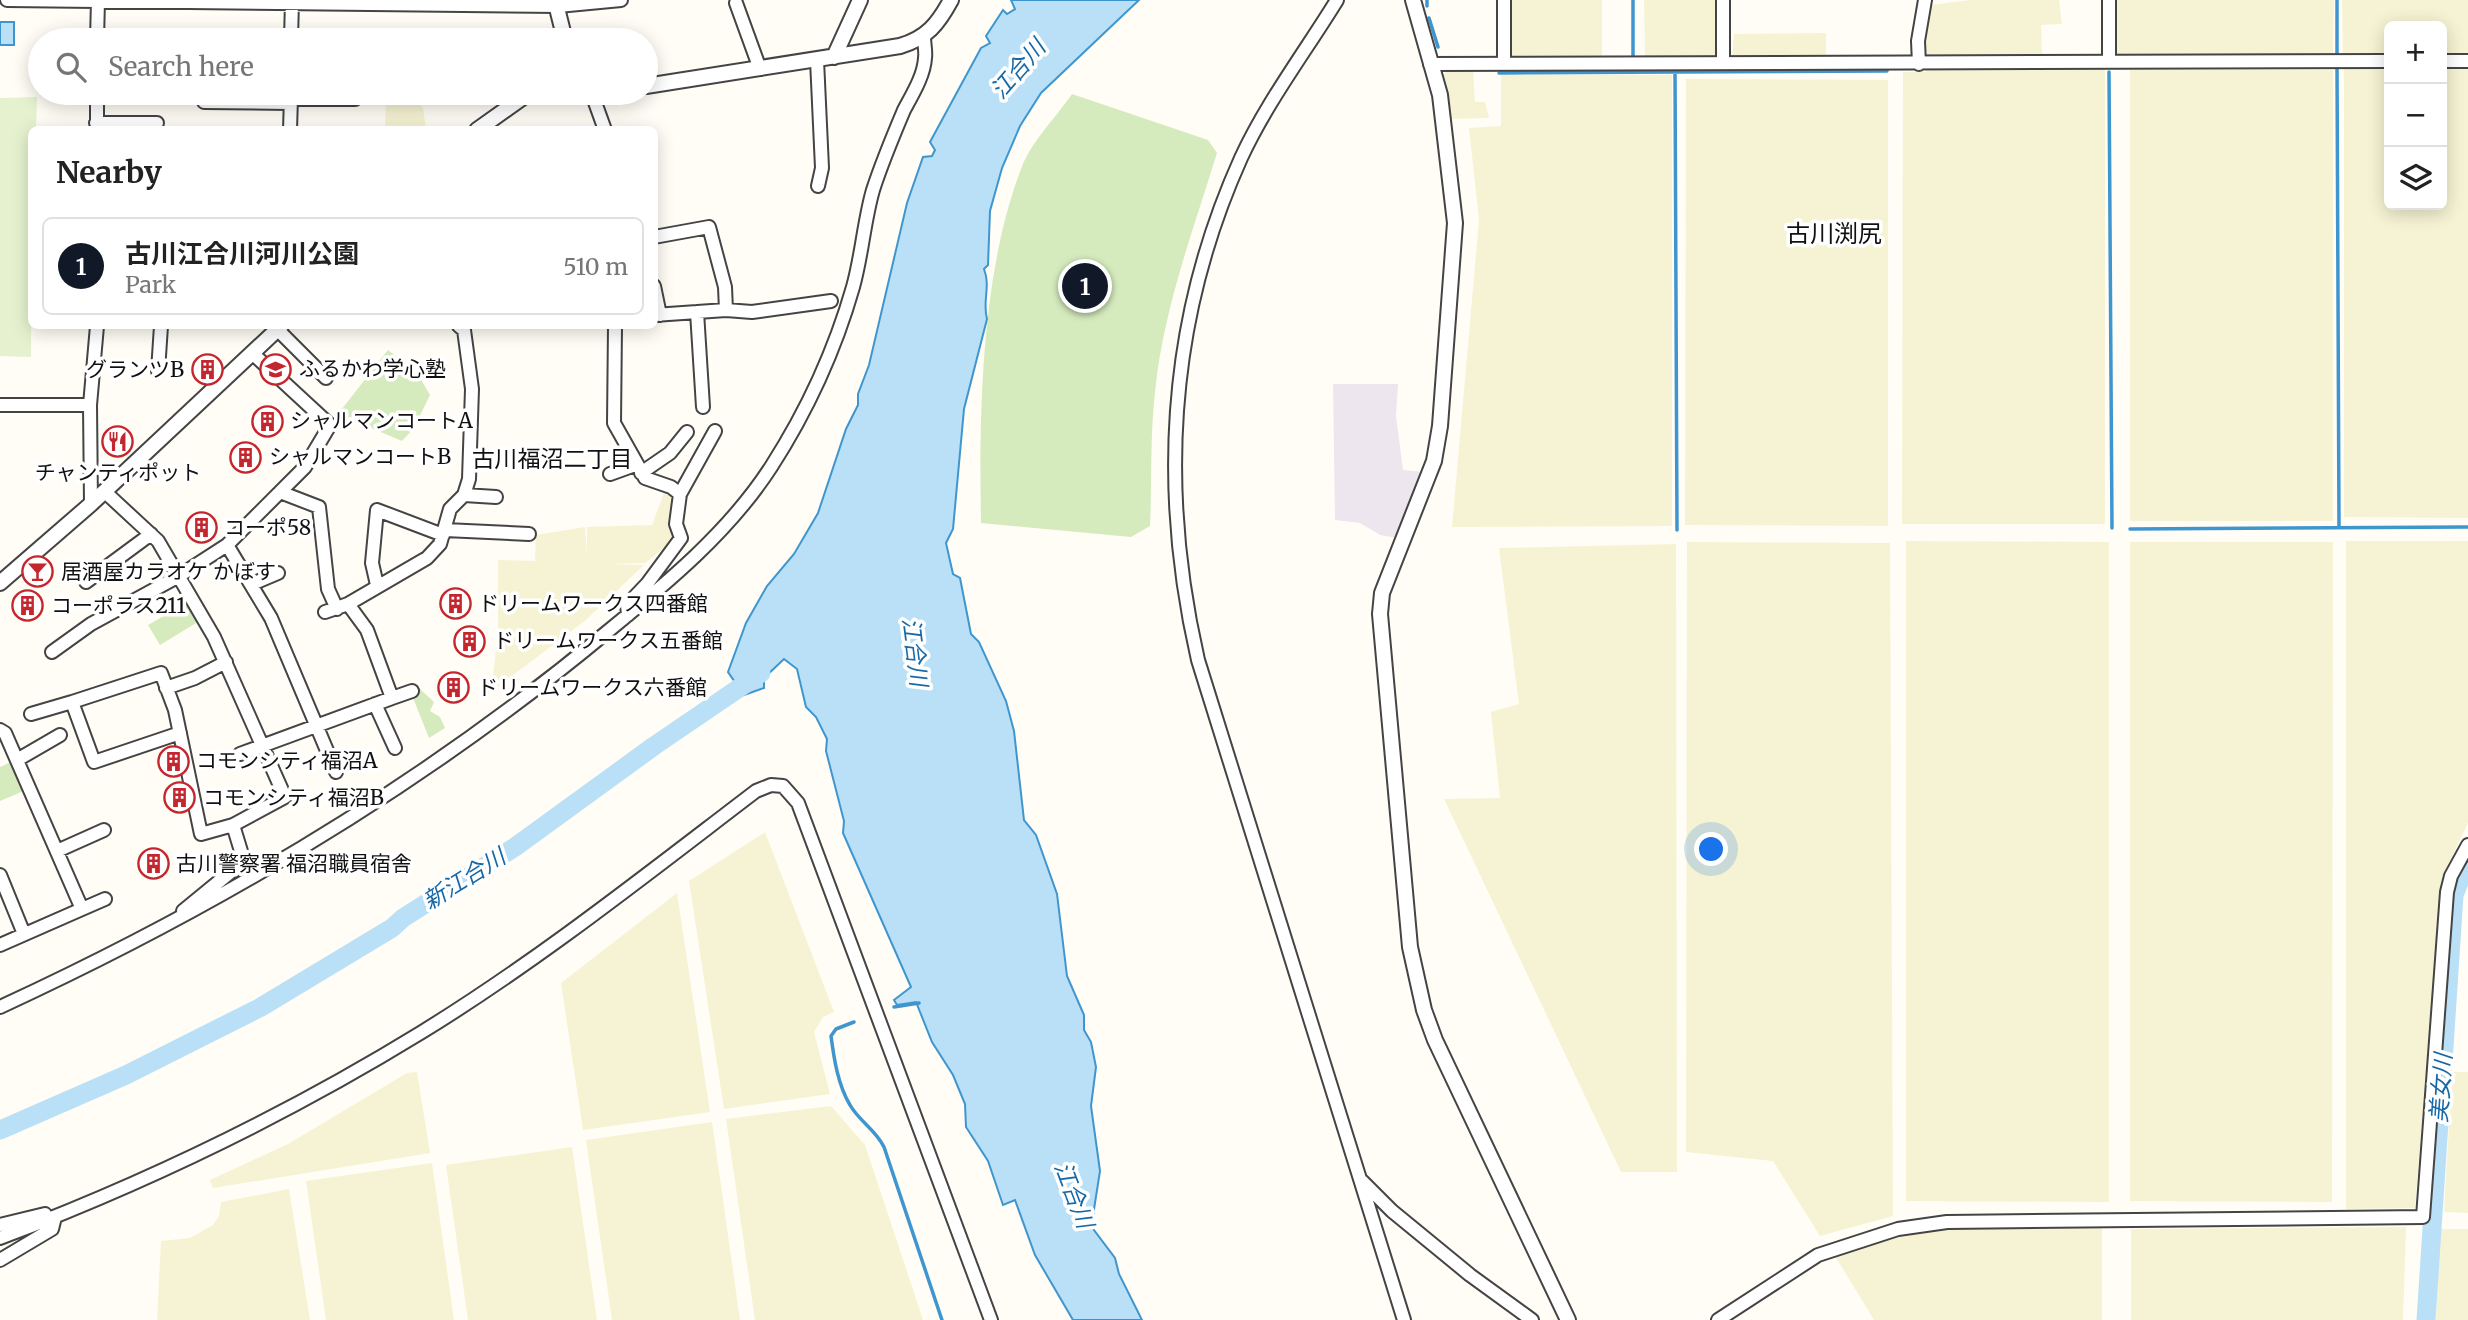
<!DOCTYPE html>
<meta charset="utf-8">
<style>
body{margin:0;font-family:Merriweather,"Noto Sans JP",serif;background:#f6f6f6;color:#222}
.controls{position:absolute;right:21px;top:21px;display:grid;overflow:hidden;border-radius:10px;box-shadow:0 4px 18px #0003}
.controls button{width:63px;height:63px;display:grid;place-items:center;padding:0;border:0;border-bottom:2px solid #e0e0e0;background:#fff;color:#222;font:35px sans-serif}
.you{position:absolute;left:1712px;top:850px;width:24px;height:24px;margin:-18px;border:5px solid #fff;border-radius:50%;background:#1a73e8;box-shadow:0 0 0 10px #1a73e833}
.badge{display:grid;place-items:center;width:46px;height:46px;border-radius:50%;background:#111827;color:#fff;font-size:23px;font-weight:700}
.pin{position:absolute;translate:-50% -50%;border:4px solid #fff;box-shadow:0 2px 7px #0006}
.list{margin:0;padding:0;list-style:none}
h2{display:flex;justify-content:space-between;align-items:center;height:91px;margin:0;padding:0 28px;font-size:30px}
h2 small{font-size:23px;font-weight:400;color:#767676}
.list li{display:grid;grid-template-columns:46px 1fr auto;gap:21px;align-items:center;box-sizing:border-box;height:98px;margin:0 14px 14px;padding:0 14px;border:2px solid #e0e0e0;border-radius:10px}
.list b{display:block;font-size:26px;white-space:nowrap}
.list p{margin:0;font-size:23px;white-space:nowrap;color:#767676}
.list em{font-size:23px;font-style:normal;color:#767676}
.icon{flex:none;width:38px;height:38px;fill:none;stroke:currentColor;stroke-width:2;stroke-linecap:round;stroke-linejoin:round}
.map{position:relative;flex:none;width:2468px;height:1320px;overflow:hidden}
.search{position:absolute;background:#fff;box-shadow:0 4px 18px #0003;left:28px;top:28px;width:630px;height:77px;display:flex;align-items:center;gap:18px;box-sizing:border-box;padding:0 24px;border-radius:38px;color:#767676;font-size:26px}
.panel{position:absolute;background:#fff;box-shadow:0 4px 18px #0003;left:28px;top:126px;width:630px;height:203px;border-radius:10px}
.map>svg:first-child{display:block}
.industrial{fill:#eee6ef}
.farmland{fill:#f6f3d4}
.green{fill:#d5ebbd}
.pitch{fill:#e6f2cf}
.water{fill:#b9e0f7;stroke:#3f96cf;stroke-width:2}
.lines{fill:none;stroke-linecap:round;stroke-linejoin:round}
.stream{stroke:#3f96cf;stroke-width:3.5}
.river{stroke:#b9e0f7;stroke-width:19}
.minor-casing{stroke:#444;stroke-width:16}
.tertiary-casing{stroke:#444;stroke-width:18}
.minor{stroke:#fff;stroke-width:12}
.tertiary{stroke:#fff;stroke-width:14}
.labels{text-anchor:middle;stroke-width:7;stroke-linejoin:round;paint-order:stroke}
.poi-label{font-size:21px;fill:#111;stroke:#fff;text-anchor:start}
.water-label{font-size:23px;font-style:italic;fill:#1768a6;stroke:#fff}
.neighbourhood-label{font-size:23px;fill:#111;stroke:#fff}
.quarter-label{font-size:24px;fill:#111;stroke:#fff}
</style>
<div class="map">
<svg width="2468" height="1320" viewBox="0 0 2468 1320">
<rect width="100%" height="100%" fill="#fffdf5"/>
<path class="industrial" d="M1333 384H1398L1396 416 1403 470 1424 472 1397 538 1380 535 1360 523 1335 520Z"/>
<path class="farmland" d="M1508 0H1602V58L1512 59 1508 55Z
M1644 0H1719V57L1645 59Z
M1970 0H2059L2062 24 2041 25 2042 57H1925L1927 14 1931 5Z
M2116 0H2334L2333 55 2116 56Z
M2342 0H2468V54H2442V26H2389V55L2343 56Z
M1826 33V56L1732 58 1734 34Z
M2344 66H2389V205H2442V66H2468V518L2344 517Z
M1450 69 1473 71 1475 102H1485L1489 118 1450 119 1442 76Z
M1926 69H2105V524H1902L1903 72H1925Z
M2130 69 2333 70V521H2130Z
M1501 74 1672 75V526L1452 527 1479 220 1469 128 1501 126Z
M1686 79 1888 80V526L1685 525Z
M384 93H423V100L384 99Z
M417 101 423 108 426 129H385L386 102Z
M665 490 676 496 673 541 645 563 611 564 644 565 586 620 491 692 498 634V560L535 561 536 535 585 527 587 556V527L652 525Z
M1906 541 2109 542V1202L1906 1201Z
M2346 541H2468V823L2442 877 2415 1208 2346 1209Z
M1687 542 1890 543 1893 1216 1820 1236 1773 1161 1686 1152Z
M2130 542H2333L2332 1202 2130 1201Z
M1676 544 1677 1172H1621L1444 799 1500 798 1491 712 1519 704 1499 548Z
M765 832 834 1012 823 1017 814 1032 830 1094 724 1109 689 881Z
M677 893 710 1112 583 1130 561 983Z
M417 1072 430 1153 213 1188 210 1180 288 1144 407 1073Z
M2452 1072H2468V1213L2444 1212Z
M831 1106 865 1145 923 1320H755L726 1119Z
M712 1122 740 1320H612L586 1140Z
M572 1147 597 1320H468L446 1165Z
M432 1163 454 1320H326L306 1181Z
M289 1189 310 1320H157L161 1241 190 1238 213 1225 219 1216 221 1202Z
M2102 1223V1320H1874L1835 1256 1881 1239 1949 1227Z
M2406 1227 2403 1320H2131V1229Z
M2440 1229H2468V1320H2436Z"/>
<path class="green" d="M1072 94 1208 140 1217 153C1193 231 1163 310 1155 392 1150 436 1152 482 1150 526L1131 537 981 523C979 411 981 269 1023 164 1033 140 1057 116 1072 94Z
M388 350 417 373 430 395 414 428 402 441 338 414Z
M190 601 201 620 160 645 148 625Z
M418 687 434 702 430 711 440 717 445 728 429 738 413 698Z
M13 761 26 790 0 801V767Z"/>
<path class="pitch" d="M37 97 36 129 32 130 31 357 0 356V98Z"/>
<path class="water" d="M1011 0H1139L1041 93 1020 126 1002 168 990 211 988 265 984 269C991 287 982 301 987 319L964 409 953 529 946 543 953 574 960 578 971 634 979 642 1006 701 1014 731 1024 820 1036 835 1057 894 1067 976 1084 1015V1030L1091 1042 1096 1067 1091 1106 1100 1171 1092 1222 1094 1230 1115 1258 1119 1274 1142 1320H1073L1035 1255 1015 1200 1003 1205 988 1161 966 1127 965 1104 953 1075 932 1042 916 1002 897 1005 894 1000 911 987 843 833 844 821 826 751 827 739 816 717 806 707 797 669 784 659 764 678V688L744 695 728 672 746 623 767 586 794 554 818 513 846 429 858 405V394L869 365 907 203 923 157 932 156 935 150 930 142 981 48 990 43 986 36 1003 10 1007 14 1015 9Z
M0 22H14V45H0Z"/>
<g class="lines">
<path class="stream" d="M1427 0V6
M2337 0V57
M1429 18 1438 47
M1633 58V0
M2337 65 2339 527
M1675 71 1677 530
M2109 72 2112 528
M1499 73 1887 71
M2130 529 2468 527
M894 1007 919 1003
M854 1022 836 1029 831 1036C834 1059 838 1085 850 1105 859 1121 876 1130 884 1147L942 1320"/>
<path class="river" d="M0 1130 126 1075 261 1007 392 928 403 918 515 847 654 746 761 673
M2426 1320 2454 895 2468 859"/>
<defs>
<path id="minor" d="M7 0 558 6 621 0
M1337 0C1305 52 1267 102 1241 158 1168 320 1159 490 1198 660L1404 1320
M2109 0V62
M736 3 760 69
M97 40 98 0
M291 40 292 0
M817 60 822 168 818 186
M2442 61H2468
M1723 63V0
M1430 64 2389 61
M1504 64V0
M1919 64 1918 41 1925 0
M592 94 605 130
M290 99H355
M204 102 290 103
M96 123H157
M97 130V93
M290 130 291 97
M654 237 709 227 725 287 726 310 752 312 831 301
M654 286 660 315
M697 312 703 407
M654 315 726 310
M274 326 326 378
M615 326 614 423 645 478 671 487 680 494 676 524 681 538 647 584 627 605 628 615
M158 371 161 326
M0 405H90
M641 473 670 453 687 432
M610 474 635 465
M104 491 158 541 214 637 285 797 233 825 201 834 175 710 161 673 72 702 94 762 180 733
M280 492 319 507 328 589 337 609
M680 494 715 431
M464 495 496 497
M91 504 90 405 97 326
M445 530 529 534
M227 545 271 618 336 772
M86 582 151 534
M252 584 278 573
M377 585 372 563 377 510 443 535
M325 612 348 604 427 558 440 544 450 509 464 495 469 479 472 389 464 330 459 326
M52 652 91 624 179 576 227 545 305 467 330 425 252 353
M166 688 195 678 226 662
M392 698 412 691
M375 704 395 748
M31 714 72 702
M0 730 5 733 82 909 0 945
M240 754 392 698 367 630 348 604
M17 760 60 735
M57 851 104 830
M0 875 24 934
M82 909 105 899
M183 911 244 861 233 825
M0 1007C217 907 423 785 607 632 667 583 729 532 771 467 807 411 835 350 853 287 862 255 864 221 873 190 882 162 893 136 904 110 912 95 924 76 925 58 926 51 924 44 924 37
M1362 1181 1392 1211 1470 1275 1532 1320
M0 1225 45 1214
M0 1238C145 1183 290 1113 422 1032 539 960 647 874 756 791L771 785 783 786 798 803 991 1320
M0 1260 52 1229 55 1217
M1718 1320 1818 1255 1898 1229 1947 1222 2423 1217 2447 892 2451 876 2468 845"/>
<path id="tertiary" d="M555 0 565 40
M1413 0 1440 95 1455 223 1440 426 1434 461 1382 593 1380 614 1410 947 1424 1010 1435 1040 1568 1320
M834 57 860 0
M646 86 900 46C927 38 938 24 951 0
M589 93H601
M477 130 529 93
M0 583 91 504 281 326"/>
</defs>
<use href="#minor" class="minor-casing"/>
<use href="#tertiary" class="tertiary-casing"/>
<use href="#minor" class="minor"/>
<use href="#tertiary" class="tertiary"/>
</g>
<defs>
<symbol id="school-ring" viewBox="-11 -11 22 22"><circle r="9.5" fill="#fff" stroke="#c4262e" stroke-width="1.5"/><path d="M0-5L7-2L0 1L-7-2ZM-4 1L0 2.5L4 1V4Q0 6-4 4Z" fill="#c4262e"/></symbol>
<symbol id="building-ring" viewBox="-11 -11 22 22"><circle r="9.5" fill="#fff" stroke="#c4262e" stroke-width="1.5"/><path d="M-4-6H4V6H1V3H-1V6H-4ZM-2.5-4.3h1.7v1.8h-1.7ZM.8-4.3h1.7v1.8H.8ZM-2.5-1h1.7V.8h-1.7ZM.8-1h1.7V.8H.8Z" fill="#c4262e"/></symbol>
<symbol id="restaurant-ring" viewBox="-11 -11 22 22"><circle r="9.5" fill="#fff" stroke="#c4262e" stroke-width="1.5"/><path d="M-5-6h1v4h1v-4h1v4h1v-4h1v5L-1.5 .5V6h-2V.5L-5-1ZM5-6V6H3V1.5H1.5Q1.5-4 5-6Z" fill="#c4262e"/></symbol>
<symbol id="bar-ring" viewBox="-11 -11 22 22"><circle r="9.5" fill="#fff" stroke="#c4262e" stroke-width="1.5"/><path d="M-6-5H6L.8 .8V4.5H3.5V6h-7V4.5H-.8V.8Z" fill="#c4262e"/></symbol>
</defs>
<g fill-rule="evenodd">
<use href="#school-ring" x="258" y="352" width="35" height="35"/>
<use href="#building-ring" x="190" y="352" width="35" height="35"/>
<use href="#building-ring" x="250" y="404" width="35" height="35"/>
<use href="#restaurant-ring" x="100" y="424" width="35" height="35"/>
<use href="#building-ring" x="228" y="440" width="35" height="35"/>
<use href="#building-ring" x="184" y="510" width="35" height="35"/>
<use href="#bar-ring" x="20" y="554" width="35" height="35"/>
<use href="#building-ring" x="438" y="586" width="35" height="35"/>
<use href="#building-ring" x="10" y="588" width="35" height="35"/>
<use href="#building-ring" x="452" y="624" width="35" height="35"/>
<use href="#building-ring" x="436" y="670" width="35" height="35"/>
<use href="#building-ring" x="156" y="744" width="35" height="35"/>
<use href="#building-ring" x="162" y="780" width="35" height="35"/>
<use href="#building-ring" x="136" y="846" width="35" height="35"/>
</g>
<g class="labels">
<g class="poi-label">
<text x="299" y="376">ふるかわ学心塾</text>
<text x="184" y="377" text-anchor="end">グランツB</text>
<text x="290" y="428">シャルマンコートA</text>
<text x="269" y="464">シャルマンコートB</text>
<text x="118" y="480" text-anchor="middle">チャンティポット</text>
<text x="224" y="535">コーポ58</text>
<text x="61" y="579">居酒屋カラオケ かぼす</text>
<text x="478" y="611">ドリームワークス四番館</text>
<text x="51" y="613">コーポラス211</text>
<text x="493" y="648">ドリームワークス五番館</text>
<text x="477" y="695">ドリームワークス六番館</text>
<text x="196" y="768">コモンシティ福沼A</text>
<text x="203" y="805">コモンシティ福沼B</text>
<text x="176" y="871">古川警察署 福沼職員宿舎</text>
</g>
<g class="water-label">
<text transform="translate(1018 69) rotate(-49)" y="8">江合川</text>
<text transform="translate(915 652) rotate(83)" y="8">江合川</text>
<text transform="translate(464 879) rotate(-32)" y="8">新江合川</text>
<text transform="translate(2441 1088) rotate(-86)" y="8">美女川</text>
<text transform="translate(1074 1195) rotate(69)" y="8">江合川</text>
</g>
<g class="neighbourhood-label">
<text x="552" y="467">古川福沼二丁目</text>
</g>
<g class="quarter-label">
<text x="1834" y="242">古川渕尻</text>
</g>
</g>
</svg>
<div class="controls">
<button>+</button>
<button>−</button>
<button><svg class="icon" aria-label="layers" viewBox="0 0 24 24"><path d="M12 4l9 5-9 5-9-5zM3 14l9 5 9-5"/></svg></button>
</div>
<div class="you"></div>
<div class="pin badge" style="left:1085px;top:286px">1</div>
<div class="search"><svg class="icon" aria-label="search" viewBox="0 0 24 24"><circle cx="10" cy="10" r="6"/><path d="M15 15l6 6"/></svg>Search here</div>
<section class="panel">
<h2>Nearby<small></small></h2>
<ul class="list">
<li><span class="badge">1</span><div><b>古川江合川河川公園</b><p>Park</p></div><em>510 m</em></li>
</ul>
</section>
</div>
